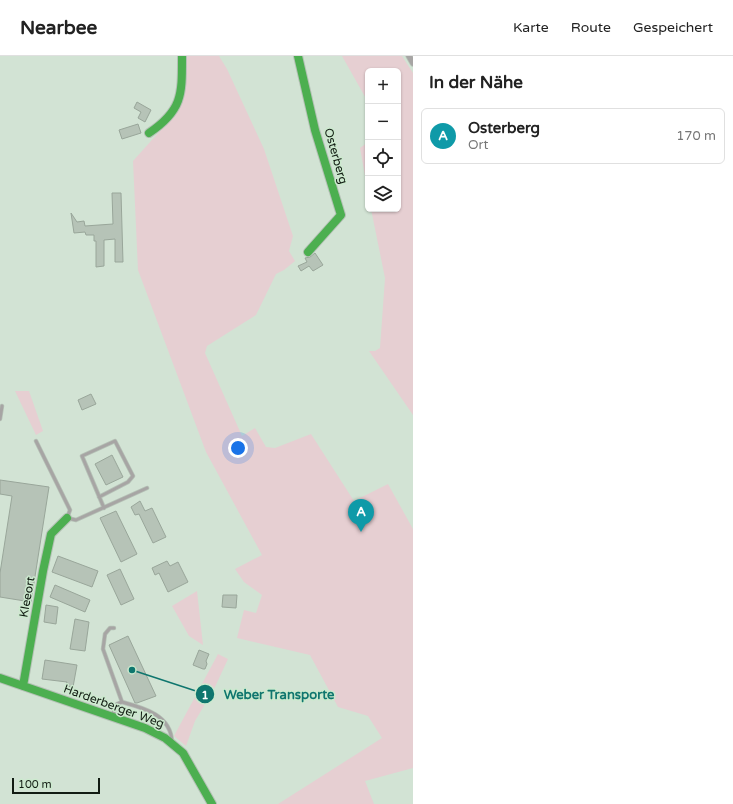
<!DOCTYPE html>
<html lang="de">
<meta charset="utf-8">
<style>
body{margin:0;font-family:"Varela Round",sans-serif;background:#f2f2f2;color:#222}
.controls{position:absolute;right:12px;top:12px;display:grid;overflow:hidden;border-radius:6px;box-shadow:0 1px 3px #0004}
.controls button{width:36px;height:36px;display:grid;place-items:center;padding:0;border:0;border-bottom:1px solid #e0e0e0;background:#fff;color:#222;font:20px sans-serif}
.scale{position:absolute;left:12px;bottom:10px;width:88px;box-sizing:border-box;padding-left:4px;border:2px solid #121c13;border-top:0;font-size:11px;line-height:14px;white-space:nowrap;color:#121c13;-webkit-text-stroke:3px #cce9ce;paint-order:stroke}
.you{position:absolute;left:238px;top:392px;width:14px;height:14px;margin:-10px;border:3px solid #fff;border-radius:50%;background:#1a73e8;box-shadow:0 0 0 6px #1a73e833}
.badge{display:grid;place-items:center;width:26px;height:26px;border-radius:50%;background:#111827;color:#fff;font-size:13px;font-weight:700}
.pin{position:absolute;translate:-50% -33px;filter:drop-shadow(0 1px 2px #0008)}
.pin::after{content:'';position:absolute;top:21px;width:14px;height:12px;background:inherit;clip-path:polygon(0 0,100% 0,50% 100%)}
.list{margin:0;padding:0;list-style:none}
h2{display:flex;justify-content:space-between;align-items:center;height:52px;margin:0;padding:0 16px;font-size:17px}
h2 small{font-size:13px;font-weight:400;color:#767676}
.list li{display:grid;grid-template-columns:26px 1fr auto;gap:12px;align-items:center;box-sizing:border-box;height:56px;margin:0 8px 8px;padding:0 8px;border:1px solid #e0e0e0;border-radius:6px}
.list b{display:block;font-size:15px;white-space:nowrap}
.list p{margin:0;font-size:13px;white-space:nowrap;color:#767676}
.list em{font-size:13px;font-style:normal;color:#767676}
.icon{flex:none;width:22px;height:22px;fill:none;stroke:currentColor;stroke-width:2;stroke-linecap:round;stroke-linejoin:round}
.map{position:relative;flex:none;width:413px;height:748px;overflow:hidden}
header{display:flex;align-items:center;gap:24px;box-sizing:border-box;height:56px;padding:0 20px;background:#fff;border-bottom:1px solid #e0e0e0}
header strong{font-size:19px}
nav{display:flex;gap:22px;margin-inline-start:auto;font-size:14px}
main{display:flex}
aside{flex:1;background:#fff}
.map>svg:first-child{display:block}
.green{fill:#e6cfd2}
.building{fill:#b6c3b7;stroke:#99a69a}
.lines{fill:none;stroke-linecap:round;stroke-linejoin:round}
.lane-casing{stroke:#b5c1b6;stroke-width:4.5}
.street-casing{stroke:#b5c1b6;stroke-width:7}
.fast-casing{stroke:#b5c1b6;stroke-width:10}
.lane{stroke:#a7a5a4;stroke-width:3}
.street{stroke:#a7a5a4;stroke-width:5.5}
.fast{stroke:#4caf50;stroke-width:8}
.labels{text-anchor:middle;stroke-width:3;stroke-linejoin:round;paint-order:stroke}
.street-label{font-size:12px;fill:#121c13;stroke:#cce9ce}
.leader{fill:none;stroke:#0f766e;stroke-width:1.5}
.callout-dot{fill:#0f766e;stroke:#cce9ce;stroke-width:1.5}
.mark-label{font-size:12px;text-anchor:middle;font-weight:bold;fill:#fff}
.callout-label{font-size:13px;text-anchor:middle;font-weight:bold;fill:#0f766e;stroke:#cce9ce;stroke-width:3;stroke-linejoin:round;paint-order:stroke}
</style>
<header>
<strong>Nearbee</strong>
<nav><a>Karte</a><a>Route</a><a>Gespeichert</a></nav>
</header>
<main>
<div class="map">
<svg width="413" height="748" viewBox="0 0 413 748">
<rect width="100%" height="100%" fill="#d2e3d4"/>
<path class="green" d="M184 0H219L227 13 264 93 293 180 289 195 295 205 284 214 276 218 256 259 207 290 205 297 242 380 255 372 266 391 275 392 311 378 354 445 388 428 413 473V712L365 725 374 748H278L382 682 368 660 338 651 310 599 237 582 244 554 256 557 262 539 244 526 235 513 262 499 206 396 138 214 133 105 177 56Z
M342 0H402L413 17V359L369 295H375L380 292 385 222 371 153H398V15H368V46Z
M368 86V136L360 92Z
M15 335H29L43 375 36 379Z
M197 535 203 589 189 580 172 550Z
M218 598 228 603 214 633 195 665 186 690 174 680Z"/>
<path class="building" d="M137 46 151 54 145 66 138 62 141 56 134 52Z
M138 68 141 77 122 83 119 74Z
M112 137H121L123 206H115V183L104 184V210L96 211V185H94V179H86L85 176 74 177 71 157 77 166 84 165 85 170 113 168Z
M315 197 323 209 313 215 309 210 301 215 298 210 307 206 305 202 310 201Z
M91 338 96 348 82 354 78 344Z
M112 399 123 421 106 429 95 408Z
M0 424 49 431 31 546 0 541V517L12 440 0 438Z
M140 445 145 455 152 452 166 481 153 487 139 458 135 459 131 451Z
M116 455 137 498 121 506 100 462Z
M58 500 98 515 92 531 52 516Z
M167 505 170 510 178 506 188 526 168 536 159 517 155 519 152 512Z
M120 513 134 543 121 549 107 519Z
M55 529 90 544 85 556 50 541Z
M223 539H237L236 552 222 551Z
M46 549 58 551 56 568 44 566Z
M75 563 89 566 85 595 70 593Z
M128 580 156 640 137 647H135L109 589Z
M199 594 209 598 206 605 207 608 205 613H203L193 609Z
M45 604 77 609 73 631 66 630 67 626 42 623Z"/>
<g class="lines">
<defs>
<path id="lane" d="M0 363 2 350
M36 385 70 454 67 462 76 464 147 432
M99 441 128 426 133 420 115 385 82 400 104 452
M114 572H110L105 578 103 593 122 646
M112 660 117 648 122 646C144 652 171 659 172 686"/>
<path id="street" d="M409 0 413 7"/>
<path id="fast" d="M298 0 315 74 341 159 308 196
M149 77C183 54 182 38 182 0
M0 622 145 672 165 682 183 697 212 748
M23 630 43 515 51 478 67 462"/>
</defs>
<use href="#lane" class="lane-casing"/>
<use href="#street" class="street-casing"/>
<use href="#fast" class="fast-casing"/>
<use href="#lane" class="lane"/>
<use href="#street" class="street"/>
<use href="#fast" class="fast"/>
</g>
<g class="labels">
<g class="street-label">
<text transform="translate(336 100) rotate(74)" y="4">Osterberg</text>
<text transform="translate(27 541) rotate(-80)" y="4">Kleeort</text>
<text transform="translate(114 650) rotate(20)" y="4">Harderberger Weg</text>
</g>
</g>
<path class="leader" d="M132 614L205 638"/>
<g class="callout-dot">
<circle cx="132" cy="614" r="4"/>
<circle cx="205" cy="638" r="10"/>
</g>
<g class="mark-label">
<text x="205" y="643">1</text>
</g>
<g class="callout-label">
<text x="279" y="643">Weber Transporte</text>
</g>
</svg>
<div class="controls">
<button>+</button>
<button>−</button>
<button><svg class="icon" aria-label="locate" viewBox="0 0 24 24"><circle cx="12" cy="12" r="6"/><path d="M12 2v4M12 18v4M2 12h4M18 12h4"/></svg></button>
<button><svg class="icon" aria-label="layers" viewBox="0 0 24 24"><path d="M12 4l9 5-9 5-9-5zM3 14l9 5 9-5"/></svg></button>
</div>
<div class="scale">100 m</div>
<div class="you"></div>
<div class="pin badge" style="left:361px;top:476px;background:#0f9aa8">A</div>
</div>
<aside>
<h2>In der Nähe<small></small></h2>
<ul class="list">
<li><span class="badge" style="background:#0f9aa8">A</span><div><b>Osterberg</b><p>Ort</p></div><em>170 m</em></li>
</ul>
</aside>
</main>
